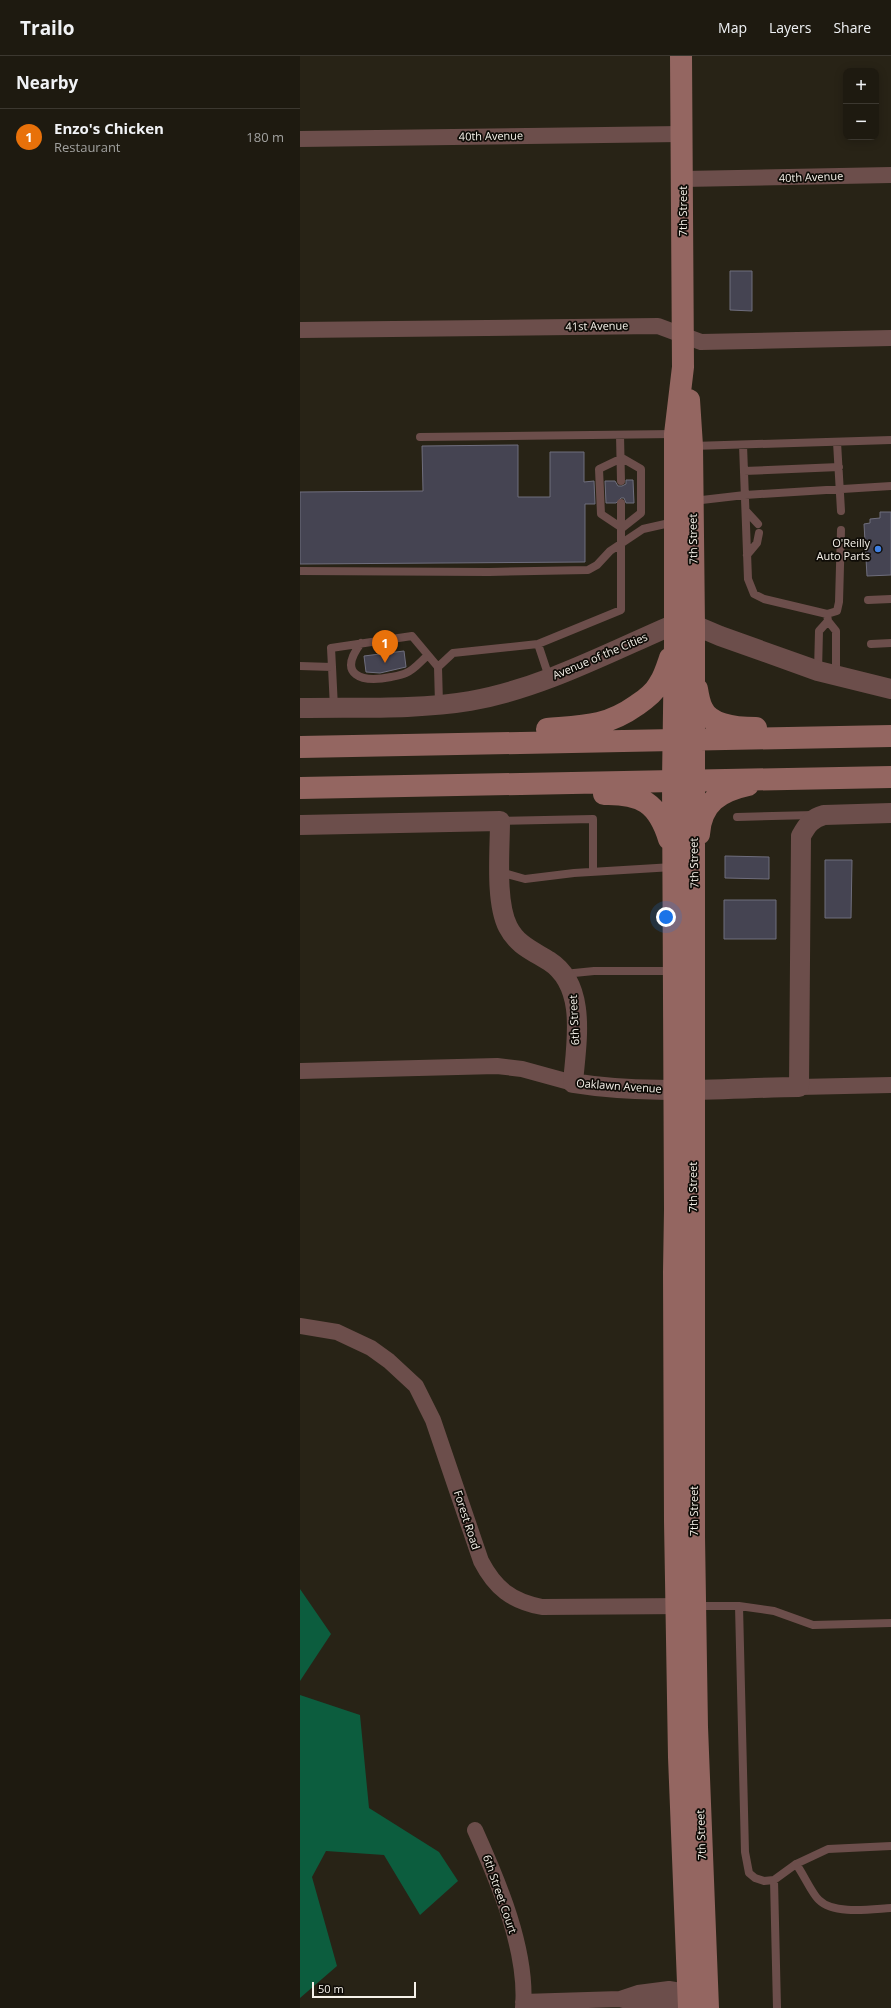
<!DOCTYPE html>
<meta charset="utf-8">
<style>
body{margin:0;font-family:"Open Sans",sans-serif;background:#2b271e;color:#f1f3f6}
.controls{position:absolute;right:12px;top:12px;display:grid;overflow:hidden;border-radius:8px;box-shadow:0 2px 10px #0003}
.controls button{width:36px;height:36px;display:grid;place-items:center;padding:0;border:0;border-bottom:1px solid #3c3830;background:#1e1a10;color:#f1f3f6;font:20px sans-serif}
.scale{position:absolute;left:12px;bottom:10px;width:104px;box-sizing:border-box;padding-left:4px;border:2px solid #f6f2ea;border-top:0;font-size:11px;line-height:14px;white-space:nowrap;color:#f6f2ea;-webkit-text-stroke:3px #0f0c07;paint-order:stroke}
.you{position:absolute;left:366px;top:861px;width:14px;height:14px;margin:-10px;border:3px solid #fff;border-radius:50%;background:#1a73e8;box-shadow:0 0 0 6px #1a73e833}
.badge{display:grid;place-items:center;width:26px;height:26px;border-radius:50%;background:#f28af2;color:#fff;font-size:13px;font-weight:700}
.pin{position:absolute;translate:-50% -33px;filter:drop-shadow(0 1px 2px #0008)}
.pin::after{content:'';position:absolute;top:21px;width:14px;height:12px;background:inherit;clip-path:polygon(0 0,100% 0,50% 100%)}
.list{margin:0;padding:0;list-style:none}
h2{display:flex;justify-content:space-between;align-items:center;height:52px;margin:0;padding:0 16px;font-size:17px}
h2 small{font-size:13px;font-weight:400;color:#a1a19f}
.list li{display:grid;grid-template-columns:26px 1fr auto;gap:12px;align-items:center;box-sizing:border-box;height:56px;padding:0 16px;border-top:1px solid #3c3830}
.list b{display:block;font-size:15px;white-space:nowrap}
.list p{margin:0;font-size:13px;white-space:nowrap;color:#a1a19f}
.list em{font-size:13px;font-style:normal;color:#a1a19f}
.map{position:relative;flex:none;width:591px;height:1952px;overflow:hidden}
header{display:flex;align-items:center;gap:24px;box-sizing:border-box;height:56px;padding:0 20px;background:#1e1a10;border-bottom:1px solid #3c3830}
header strong{font-size:19px}
nav{display:flex;gap:22px;margin-inline-start:auto;font-size:14px}
main{display:flex}
aside{flex:1;background:#1e1a10}
.map>svg:first-child{display:block}
.forest{fill:#0c5d3e}
.building{fill:#454452;stroke:#6f6e7d}
.lines{fill:none;stroke-linecap:round;stroke-linejoin:round}
.service{stroke:#6c4e4b;stroke-width:8}
.minor{stroke:#6c4e4b;stroke-width:16}
.tertiary{stroke:#6c4e4b;stroke-width:20}
.secondary{stroke:#946661;stroke-width:22}
.shop-dot{fill:#3f7fe0;stroke:#0f0c07;stroke-width:1.5}
.labels{text-anchor:middle;stroke-width:3.5;stroke-linejoin:round;paint-order:stroke}
.street-label{font-size:11px;fill:#f6f2ea;stroke:#0f0c07}
.poi-label{font-size:11px;fill:#f6f2ea;stroke:#0f0c07;text-anchor:end}
</style>
<header>
<strong>Trailo</strong>
<nav><a>Map</a><a>Layers</a><a>Share</a></nav>
</header>
<main>
<aside>
<h2>Nearby<small></small></h2>
<ul class="list">
<li><span class="badge" style="background:#e8710a">1</span><div><b>Enzo's Chicken</b><p>Restaurant</p></div><em>180 m</em></li>
</ul>
</aside>
<div class="map">
<svg width="591" height="1952" viewBox="0 0 591 1952">
<rect width="100%" height="100%" fill="#282316"/>
<path class="forest" d="M0 1533 31 1578 0 1625Z
M0 1639 60 1659 69 1752 139 1796 158 1825 120 1859 84 1799 26 1795 12 1821 37 1910 0 1942Z"/>
<path class="building" d="M430 215H452V255L430 254Z
M218 389V441H250V396H284V426L294 425 295 448H285V506L0 508V436L123 435 122 390Z
M326 424H333L334 447H326L324 442H321L316 447H306L305 425H315L318 430H322L326 428Z
M580 456H591V519L567 520 564 468 570 467V463L580 462Z
M104 595 106 611 80 617 66 616 64 600Z
M425 800 469 801V823L425 822Z
M525 804H552L551 862H525Z
M424 844H476V883H424Z"/>
<g class="lines">
<path class="service" d="M320 379 321 425
M120 381 375 378
M537 386 541 455
M443 389 448 523 454 538 464 543 527 558 528 565 536 575V620
M393 390 591 384
M322 402 341 413V457L322 472 301 458 299 413Z
M444 415 539 411
M393 445 445 439 591 430
M446 455 458 468
M447 499 457 487 459 477
M0 515 189 516 288 514 297 509 310 495 343 473 374 466
M568 544 591 543
M527 558 537 555 539 546 541 474
M61 587C37 619 61 627 91 621 96 620 102 619 106 617 114 614 121 605 128 599
M238 588 321 554V447
M571 588 591 587
M0 610 32 611 31 592 112 580 138 611 139 648
M32 611 34 652
M138 611 153 597 238 588 249 621
M518 615 519 575 528 565
M437 761 514 759
M200 765 293 763V816
M200 816 225 823 274 817 373 811
M264 918 294 915H373
M396 1550H439L474 1555 513 1569 591 1567
M439 1550 445 1796 449 1817 455 1822 464 1825 474 1824 496 1808 528 1793 591 1790
M496 1808C503 1817 512 1838 519 1844 534 1859 572 1853 591 1852
M474 1824 477 1952"/>
<path class="minor" d="M0 83 381 78
M383 123 591 119
M0 274 358 270 401 286 591 282
M0 1015 197 1010 222 1013 273 1027
M499 1031 591 1029
M0 1270 37 1276 71 1292 89 1305 116 1330 133 1364 181 1505C195 1532 211 1545 242 1551L387 1550
M175 1774C198 1825 228 1895 223 1952
M320 1943C353 1952 366 1951 398 1942
M223 1946 320 1943 338 1937 369 1933 398 1938"/>
<path class="tertiary" d="M0 652C55 651 117 654 170 645 240 633 310 596 375 568L394 569 420 580 518 615 591 633
M0 769 200 765C200 794 195 846 208 871 217 889 233 895 249 905 288 930 276 988 273 1027 347 1039 424 1032 499 1031L501 780C507 769 512 762 524 759L591 757"/>
<path class="secondary" d="M381 0 383 311 375 378V586L373 725 375 1154 374 1216 375 1465 379 1701 389 1952
M389 344 392 390 394 569V1481L397 1671 408 1952
M397 633C398 639 399 646 402 652 410 670 439 672 456 672
M247 673C284 670 306 671 337 649 346 643 354 637 359 628 364 621 367 611 370 602
M0 691 591 680
M0 732 591 721
M304 738C341 737 358 747 369 783
M399 778C401 747 420 735 448 729"/>
</g>
<circle class="shop-dot" cx="578" cy="493" r="4"/>
<g class="labels">
<g class="street-label">
<text transform="translate(191 80) rotate(-1)" y="4">40th Avenue</text>
<text transform="translate(511 121) rotate(-2)" y="4">40th Avenue</text>
<text transform="translate(383 155) rotate(-90)" y="4">7th Street</text>
<text transform="translate(297 270) rotate(-1)" y="4">41st Avenue</text>
<text transform="translate(393 483) rotate(-91)" y="4">7th Street</text>
<text transform="translate(300 600) rotate(-23)" y="4">Avenue of the Cities</text>
<text transform="translate(394 807) rotate(-91)" y="4">7th Street</text>
<text transform="translate(274 964) rotate(-93)" y="4">6th Street</text>
<text transform="translate(319 1030) rotate(4)" y="4">Oaklawn Avenue</text>
<text transform="translate(393 1131) rotate(-90)" y="4">7th Street</text>
<text transform="translate(394 1455) rotate(-90)" y="4">7th Street</text>
<text transform="translate(167 1464) rotate(72)" y="4">Forest Road</text>
<text transform="translate(401 1779) rotate(-92)" y="4">7th Street</text>
<text transform="translate(200 1838) rotate(71)" y="4">6th Street Court</text>
</g>
<g class="poi-label">
<text x="570" y="491">O'Reilly<tspan x="570" dy="13">Auto Parts</tspan></text>
</g>
</g>
</svg>
<div class="controls">
<button>+</button>
<button>−</button>
</div>
<div class="scale">50 m</div>
<div class="you"></div>
<div class="pin badge" style="left:85px;top:607px;background:#e8710a">1</div>
</div>
</main>
